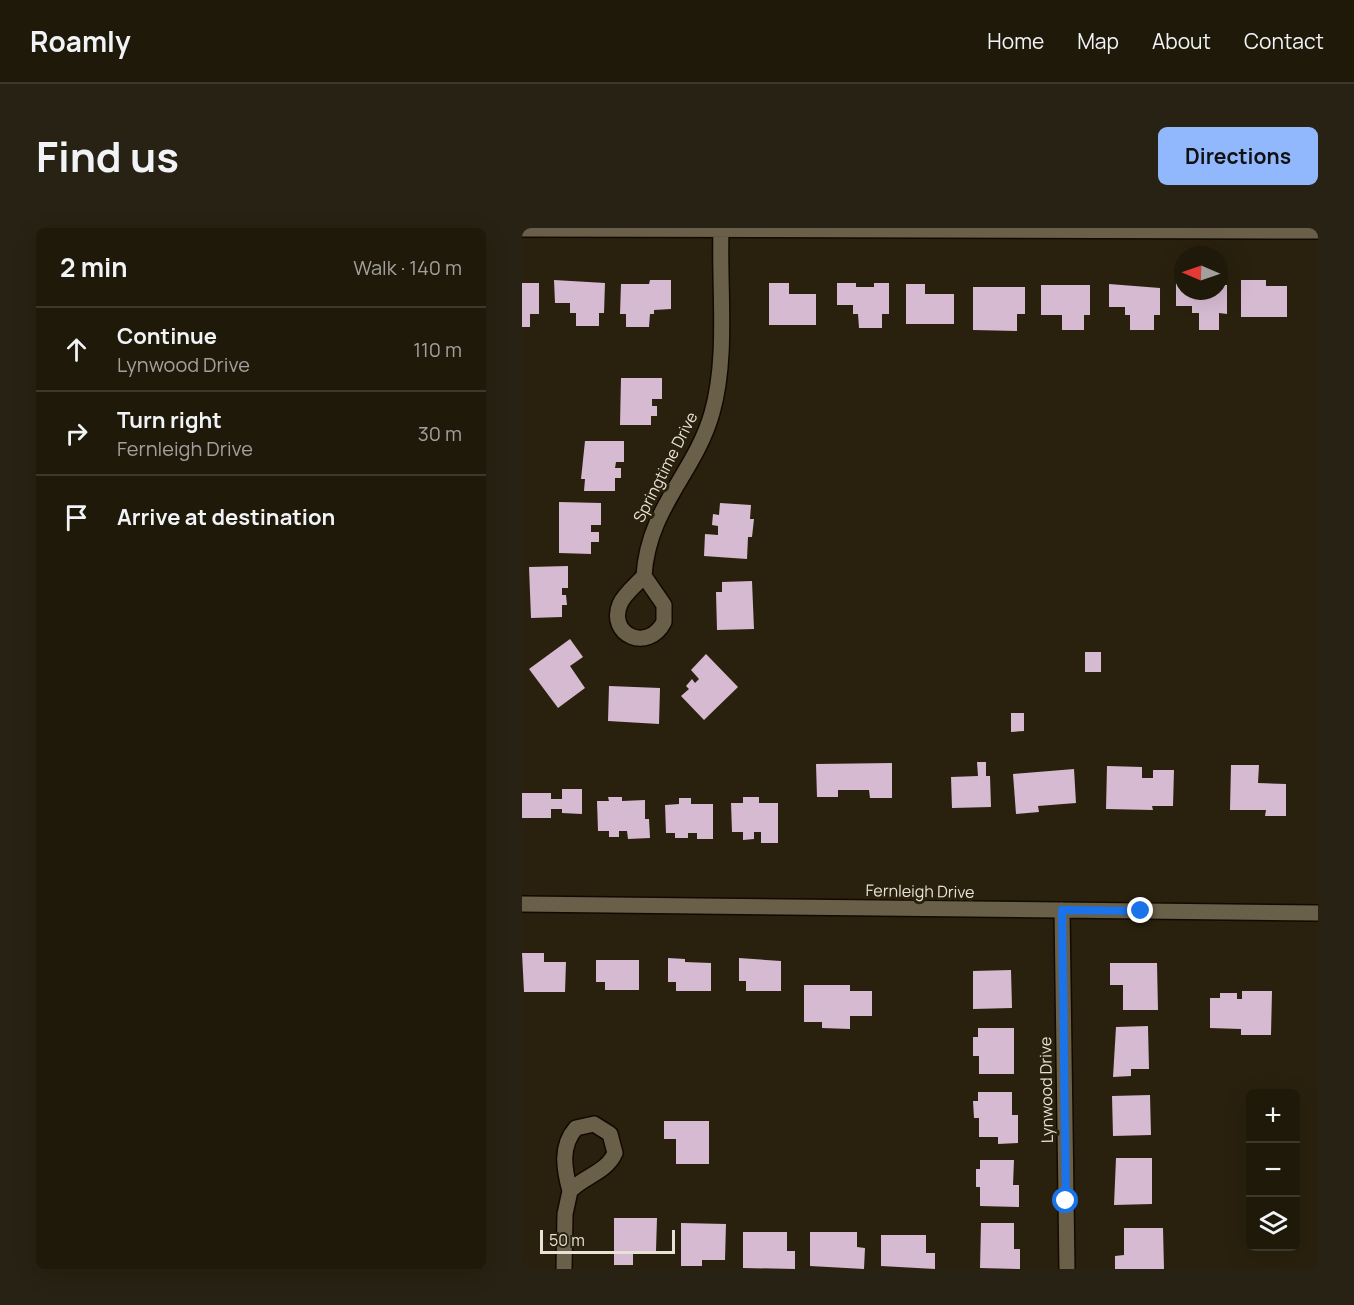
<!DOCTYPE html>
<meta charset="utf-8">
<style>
body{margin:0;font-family:Manrope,sans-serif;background:#272213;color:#f1f3f6}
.controls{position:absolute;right:18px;bottom:18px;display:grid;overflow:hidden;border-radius:9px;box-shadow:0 6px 24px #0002}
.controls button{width:54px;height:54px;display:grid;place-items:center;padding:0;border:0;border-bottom:2px solid #3c382b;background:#1f190a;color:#f1f3f6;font:30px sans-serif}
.compass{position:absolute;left:652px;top:18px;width:54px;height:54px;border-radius:50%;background:#1f190a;box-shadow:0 6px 24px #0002;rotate:272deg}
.scale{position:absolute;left:18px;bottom:15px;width:135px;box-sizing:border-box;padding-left:6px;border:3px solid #e8e2d6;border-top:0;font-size:16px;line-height:21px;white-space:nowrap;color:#e8e2d6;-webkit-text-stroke:4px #29210d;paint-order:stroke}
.stop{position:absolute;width:18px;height:18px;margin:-14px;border:4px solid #1a73e8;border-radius:50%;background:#fff}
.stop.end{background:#1a73e8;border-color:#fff;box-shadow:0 2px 6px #0008}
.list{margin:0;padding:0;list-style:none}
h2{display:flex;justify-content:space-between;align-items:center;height:78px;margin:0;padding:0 24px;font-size:26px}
h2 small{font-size:20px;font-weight:400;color:#a1a09c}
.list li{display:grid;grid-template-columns:39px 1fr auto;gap:18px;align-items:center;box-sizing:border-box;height:84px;padding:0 24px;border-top:2px solid #3c382b}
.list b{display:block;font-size:22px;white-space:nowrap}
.list p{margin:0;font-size:20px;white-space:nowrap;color:#a1a09c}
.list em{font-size:20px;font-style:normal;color:#a1a09c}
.icon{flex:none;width:33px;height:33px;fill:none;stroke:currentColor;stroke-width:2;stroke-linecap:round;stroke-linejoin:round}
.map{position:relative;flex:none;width:796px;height:1041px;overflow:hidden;border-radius:9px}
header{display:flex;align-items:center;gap:36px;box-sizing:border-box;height:84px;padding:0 30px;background:#1f190a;border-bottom:2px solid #3c382b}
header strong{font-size:28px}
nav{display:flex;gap:33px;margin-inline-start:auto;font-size:21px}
.intro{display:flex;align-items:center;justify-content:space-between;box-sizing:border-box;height:144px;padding:0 36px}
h1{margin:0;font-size:42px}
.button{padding:15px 27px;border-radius:9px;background:#91b8fd;color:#111;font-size:21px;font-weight:700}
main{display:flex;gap:36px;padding:0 36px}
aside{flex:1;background:#1f190a;border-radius:9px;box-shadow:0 6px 24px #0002}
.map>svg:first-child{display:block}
.building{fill:#d5bad1}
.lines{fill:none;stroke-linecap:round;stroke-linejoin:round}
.minor-casing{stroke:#120a00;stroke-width:18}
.minor{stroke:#6a604a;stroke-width:15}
.route{stroke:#1a73e8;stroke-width:8}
.labels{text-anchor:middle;stroke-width:6;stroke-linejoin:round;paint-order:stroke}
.street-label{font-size:16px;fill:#e8e2d6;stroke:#29210d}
</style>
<header>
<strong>Roamly</strong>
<nav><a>Home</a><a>Map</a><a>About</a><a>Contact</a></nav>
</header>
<div class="intro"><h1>Find us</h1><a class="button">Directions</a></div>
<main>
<aside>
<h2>2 min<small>Walk · 140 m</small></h2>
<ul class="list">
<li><svg class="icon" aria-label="ahead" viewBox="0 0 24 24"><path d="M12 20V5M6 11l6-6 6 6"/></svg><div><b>Continue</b><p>Lynwood Drive</p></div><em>110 m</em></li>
<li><svg class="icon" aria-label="right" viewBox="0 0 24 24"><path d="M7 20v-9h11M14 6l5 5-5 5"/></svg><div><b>Turn right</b><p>Fernleigh Drive</p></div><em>30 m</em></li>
<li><svg class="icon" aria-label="arrive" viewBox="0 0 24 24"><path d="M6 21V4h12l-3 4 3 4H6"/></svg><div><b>Arrive at destination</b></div></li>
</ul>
</aside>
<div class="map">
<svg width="796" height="1041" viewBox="0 0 796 1041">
<rect width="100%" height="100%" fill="#29210d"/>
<path class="building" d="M32 52 83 55 82 85H77V98H54V85H48V75H33Z
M128 52H149V81L132 82V86H128L127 99H104V86H98L99 56H127Z
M719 52H744V58H765V89H719Z
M0 55H17V86H8V99H0Z
M247 55H267V66H294V97H247Z
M315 55H334V59H352V55H367V86H360V100H337L336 86H331V77H315Z
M654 55H661V63H697V57H705V86L697 85V102H677V85H670V78H654Z
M384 56H403V66H432V96H384Z
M587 56 638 60V87H632V102H608V87H603V79H587Z
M519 57H568V87H562V102H540V87H519Z
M451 59H503V86H495V103L451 102Z
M99 150H140V171H130V178H135V188H129V197H98Z
M63 213H102V234H94L93 240H99V250H93V263H62L63 251H59Z
M37 274 79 275V297H69V304H77V314H69V326L37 325Z
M198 275 229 277 228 291H232L230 309H226L225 331 182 328 183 306 196 307V298L190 297 191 286 197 287Z
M46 338V360H40V367H44L45 377H40V389L9 390 7 339Z
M230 353 232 401 195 402 194 364H200V354Z
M48 411 61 429 48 438 63 460 36 480 7 441Z
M563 424H579V444H563Z
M184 426 216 459 182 492 159 468 167 461 164 458 170 451 173 455 177 451 169 442Z
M87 458 138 460 137 496 86 493Z
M489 485H502V503L489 504Z
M455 534H464V548H468L469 579 430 580 429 549 456 548Z
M370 535V570H348L347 562H316V569H295L294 536Z
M709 537H737L736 555 764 556V588H743L744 582H708Z
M585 538 620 539V550H631V542H652L651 578H630L631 582 584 581Z
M552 541 554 575 516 578 517 584 494 586 491 546Z
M40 561H60V586L40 585V581H29V590H0V565H29V571H40Z
M86 569H100V573L123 572V591H127L128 610 106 611 105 603H97V609H87V603H76L75 573H87Z
M221 569H237V575H256V615H239V604H232V611L221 612V604H210L209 575H221Z
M157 570H169V576H191V611H175V605H166V610H153V605H144L143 577 157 576Z
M0 725H22V734H44L43 764H2Z
M146 730 163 731V734L189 735V763H154V754H146Z
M217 730 259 733V763H224V753H217Z
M74 732H117V762H83V754H74Z
M588 735H635L636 782H601V757H588Z
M489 742 490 780 451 781V743Z
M282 757H328V763H350V788H328V801L300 800V794H282Z
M720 763H750L749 807H719V801L688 800V770H698V765H715V771H720Z
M626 798 627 841H609V848L591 849 594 799Z
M456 800H492V846H457V828H451V809H456Z
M456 864H490V887H496V915L476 916V909H457V890H452L451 873H456Z
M628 867 629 907 591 908 590 868Z
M142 893H187V936H154V911H142Z
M594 930H630V976L592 977Z
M458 932H492L491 957H497V979L458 978V959H454V941H458Z
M92 990H135L134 1023H111V1037H92Z
M159 995 204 996 203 1032H180V1038H159Z
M459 995H492V1021H498V1041L458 1040Z
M602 1000H641L642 1041H593V1028L602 1027Z
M221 1004H265V1023H273V1041L221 1040Z
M288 1004H335V1019L343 1020 342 1041 288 1038Z
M359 1007H404V1025H413V1041L359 1038Z"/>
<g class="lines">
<defs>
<path id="minor" d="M0 1 796 3
M122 348C126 280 173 245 190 185 206 129 197 61 199 3
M122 348 142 377V394C126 425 85 407 98 376 102 366 115 356 122 348Z
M0 676 796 685
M540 682 545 1041
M72 896 88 906 93 925C84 945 62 948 48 963 42 941 38 918 54 900Z
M42 1041 43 986 48 963"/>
</defs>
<use href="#minor" class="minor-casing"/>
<use href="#minor" class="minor"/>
</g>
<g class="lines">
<path class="route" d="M544 973 540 682 619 683"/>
</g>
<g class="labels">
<g class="street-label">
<text transform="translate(143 239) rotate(-63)" y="6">Springtime Drive</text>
<text transform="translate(398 663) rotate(1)" y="6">Fernleigh Drive</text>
<text transform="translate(524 862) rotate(-91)" y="6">Lynwood Drive</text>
</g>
</g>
</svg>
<div class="controls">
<button>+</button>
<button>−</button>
<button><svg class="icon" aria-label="layers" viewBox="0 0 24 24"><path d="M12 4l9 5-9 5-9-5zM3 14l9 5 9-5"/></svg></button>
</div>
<svg class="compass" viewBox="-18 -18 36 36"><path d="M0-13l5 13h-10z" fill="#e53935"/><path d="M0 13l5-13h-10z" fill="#a1a09c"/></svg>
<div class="scale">50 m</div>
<div class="stop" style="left:544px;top:973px"></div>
<div class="stop end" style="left:619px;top:683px"></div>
</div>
</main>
